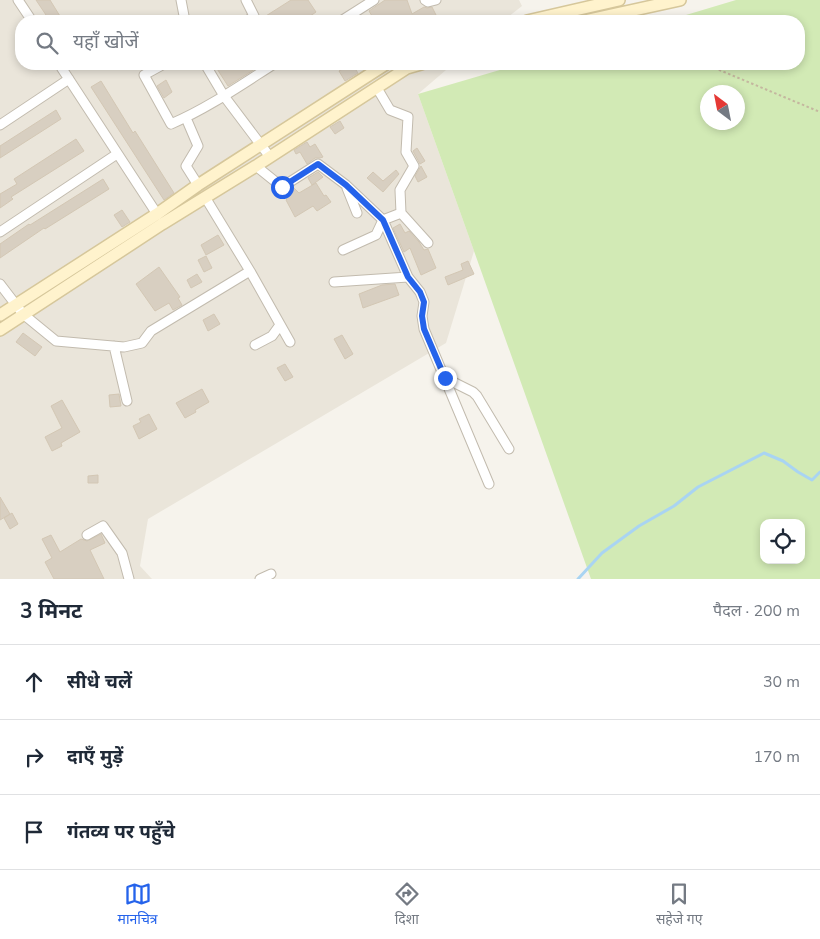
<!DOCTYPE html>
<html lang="hi">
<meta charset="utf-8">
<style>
body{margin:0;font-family:"Nunito Sans","Noto Sans Devanagari",sans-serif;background:#f2f2f3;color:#1f2937}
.controls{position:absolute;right:15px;bottom:15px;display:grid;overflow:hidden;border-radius:10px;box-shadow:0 2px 8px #0003}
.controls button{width:45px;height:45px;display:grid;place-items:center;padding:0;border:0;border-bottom:1px solid #e0e1e3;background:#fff;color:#1f2937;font:25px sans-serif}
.compass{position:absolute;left:700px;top:85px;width:45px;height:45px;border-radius:50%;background:#fff;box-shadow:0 2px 8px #0003;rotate:328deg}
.stop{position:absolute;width:15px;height:15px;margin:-11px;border:4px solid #2563eb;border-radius:50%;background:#fff}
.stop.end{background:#2563eb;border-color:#fff;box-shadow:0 1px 5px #0008}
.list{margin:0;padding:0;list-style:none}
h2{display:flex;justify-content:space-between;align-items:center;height:65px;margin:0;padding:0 20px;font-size:21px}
h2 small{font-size:16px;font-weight:400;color:#747a83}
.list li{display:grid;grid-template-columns:32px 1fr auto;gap:15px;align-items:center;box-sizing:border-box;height:75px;padding:0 20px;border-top:1px solid #e0e1e3}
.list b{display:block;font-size:19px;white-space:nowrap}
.list em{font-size:16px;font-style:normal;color:#747a83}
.icon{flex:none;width:28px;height:28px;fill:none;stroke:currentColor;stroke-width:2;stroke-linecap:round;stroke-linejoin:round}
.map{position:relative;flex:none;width:820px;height:579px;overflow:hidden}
.search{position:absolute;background:#fff;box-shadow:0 2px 8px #0003;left:15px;right:15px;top:15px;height:55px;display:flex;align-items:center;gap:12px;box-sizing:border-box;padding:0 18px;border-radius:20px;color:#747a83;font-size:19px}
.sheet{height:290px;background:#fff}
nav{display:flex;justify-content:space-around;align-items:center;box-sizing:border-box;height:70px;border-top:1px solid #e0e1e3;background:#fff;font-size:14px;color:#747a83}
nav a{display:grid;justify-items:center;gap:2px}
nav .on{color:#2563eb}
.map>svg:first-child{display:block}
.residential{fill:#eae5da}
.green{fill:#d2eab5;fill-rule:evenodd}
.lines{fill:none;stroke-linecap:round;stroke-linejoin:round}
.stream{stroke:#a9d4f2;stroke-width:3}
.building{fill:#d8cfc1;stroke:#d3c7b4}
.street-casing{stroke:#c2bbae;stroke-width:11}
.secondary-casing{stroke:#d6c79b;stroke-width:14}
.path{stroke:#c4b79f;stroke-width:2;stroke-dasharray:2.5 2.5;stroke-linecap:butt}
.street{stroke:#fff;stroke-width:9}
.secondary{stroke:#fff3cd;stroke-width:11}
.route{stroke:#2563eb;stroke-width:6}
</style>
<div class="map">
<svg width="820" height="579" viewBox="0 0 820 579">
<rect width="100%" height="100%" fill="#f6f3ec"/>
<path class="residential" d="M0 0H519L522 6 503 21H21V64H453L418 94 474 251 446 343 148 519 140 566 152 579H0Z"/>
<path class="green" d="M736 0H820V579H591L418 94 520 64H799V21H666ZM708 92H738V122H708ZM764 523H801V560H764Z"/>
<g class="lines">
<path class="stream" d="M578 579 602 553 639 526 674 506 698 487 764 453 783 461 798 472 812 480 820 472"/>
</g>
<path class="building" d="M36 0H50L63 21H50Z
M291 0H308L316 12 303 21H258Z
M385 0H407L412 14 424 7 427 8 432 7 437 17 429 21H375L369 11Z
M214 64H263L228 86Z
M352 64 358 73 345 81 339 71Z
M166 80 172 92 164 98 157 86Z
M101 81 133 133 135 131 174 193 164 200 91 87Z
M56 110 61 119 0 158V146Z
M340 121 344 128 335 134 330 127Z
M76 139 84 151 11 197 13 199 0 208V194L17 184 14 179Z
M307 142 310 147 315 144 323 157 320 158H315L307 164 300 152 296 154 294 150Z
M417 148 425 161 420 164 413 151Z
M421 166 427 177 418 182 415 176Z
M396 170 399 174 383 192 367 178 373 172 383 181Z
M318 172 323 177 312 185 308 178Z
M103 179 109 189 45 229 44 228 0 258V244L29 224 30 225Z
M316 183 324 196 326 195 331 202 317 211 313 206 295 217 286 200 287 199 283 193 293 187 299 193Z
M122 210 130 222 122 227 114 215Z
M400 224 405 233 409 231 419 242 424 250 428 249 436 268 421 275 410 248 404 252 393 228Z
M218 235 224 245 206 255 201 245Z
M206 256 212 268 204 272 198 260Z
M468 261 474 274 448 285 445 277 463 270 461 264Z
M159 267 180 297 178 298 182 305 173 310 169 303 155 311 136 284Z
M197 274 202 282 191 288 187 280Z
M395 284 399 295 363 308 359 294 382 285Z
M214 314 220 324 208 331 203 320Z
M23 333 42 347 35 356 16 342Z
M342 335 353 354 345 359 334 339Z
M285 364 293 377 285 381 277 368Z
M202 389 209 402 195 410 196 412 185 418 176 403Z
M119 394 121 406 110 407 109 395Z
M62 400 80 432 61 443 62 446 52 451 45 437 62 428 51 406Z
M149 414 157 429 139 439 133 426 141 422 139 419Z
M98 475V483H88V476Z
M0 497 10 514 0 520Z
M12 513 18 524 10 529 4 518Z
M101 534 105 543 90 550 104 579H54L45 562 52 558 42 539 51 535 60 552 81 539 87 541Z"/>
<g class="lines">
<defs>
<path id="street" d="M18 0 32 21
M181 0 185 21
M246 0 254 16 247 21
M425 0 428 2 436 0
M341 21 374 0
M59 64 157 214
M164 64 144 75 171 124C208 108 241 85 274 64
M205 64 224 96 270 157
M377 88 390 110 408 117 406 152 414 166 400 190 401 213 428 243
M186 118 198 146 186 166 198 185
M0 125 69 79
M256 166 282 187 318 164 346 185 383 220 408 277 420 292 424 302 422 316 424 329 489 484
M347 188 357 213
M205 197 250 271 290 342
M0 232 117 154
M343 250 376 235 383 220 401 213
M334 282 408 277
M0 284 23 314 56 341 124 347 142 343 151 331 250 271
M255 345 272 336 280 325
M114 346 127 401
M445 378 473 392 477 396 509 449
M87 535 103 526 122 553 129 579
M260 579 271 574"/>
<path id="secondary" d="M527 21 619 0
M584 21 680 0
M0 315 157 214 198 185 386 64
M0 330 162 224 256 166 407 68 421 64"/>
</defs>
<use href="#street" class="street-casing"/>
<use href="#secondary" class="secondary-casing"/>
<path class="path" d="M705 64 820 112"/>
<use href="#street" class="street"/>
<use href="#secondary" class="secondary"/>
</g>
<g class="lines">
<path class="route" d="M282 187 318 164 346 185 383 220 408 277 420 292 424 302 422 316 424 329 445 378"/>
</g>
</svg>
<div class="controls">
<button><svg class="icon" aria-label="locate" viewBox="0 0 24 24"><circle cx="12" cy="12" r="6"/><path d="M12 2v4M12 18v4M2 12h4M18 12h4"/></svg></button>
</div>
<svg class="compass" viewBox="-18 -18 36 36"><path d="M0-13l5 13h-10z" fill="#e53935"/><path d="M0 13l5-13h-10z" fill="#747a83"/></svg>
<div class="stop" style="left:282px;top:187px"></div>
<div class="stop end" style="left:445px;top:378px"></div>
<div class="search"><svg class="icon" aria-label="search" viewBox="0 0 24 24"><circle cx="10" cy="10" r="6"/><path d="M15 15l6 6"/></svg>यहाँ खोजें</div>
</div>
<section class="sheet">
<h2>3 मिनट<small>पैदल · 200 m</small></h2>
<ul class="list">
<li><svg class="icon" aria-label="ahead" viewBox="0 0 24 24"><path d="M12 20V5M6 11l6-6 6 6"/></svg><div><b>सीधे चलें</b></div><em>30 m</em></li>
<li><svg class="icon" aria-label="right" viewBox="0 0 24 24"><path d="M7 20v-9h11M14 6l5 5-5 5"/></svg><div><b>दाएँ मुड़ें</b></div><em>170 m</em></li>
<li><svg class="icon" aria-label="arrive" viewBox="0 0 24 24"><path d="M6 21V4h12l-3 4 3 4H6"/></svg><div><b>गंतव्य पर पहुँचे</b></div></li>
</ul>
</section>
<nav>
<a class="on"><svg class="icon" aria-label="map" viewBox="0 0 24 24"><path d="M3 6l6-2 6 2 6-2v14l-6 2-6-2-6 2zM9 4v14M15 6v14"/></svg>मानचित्र</a>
<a><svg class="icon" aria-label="directions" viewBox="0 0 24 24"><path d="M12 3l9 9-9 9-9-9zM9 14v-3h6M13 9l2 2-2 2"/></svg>दिशा</a>
<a><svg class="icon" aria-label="saved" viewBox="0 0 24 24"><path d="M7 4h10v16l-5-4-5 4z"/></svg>सहेजे गए</a>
</nav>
